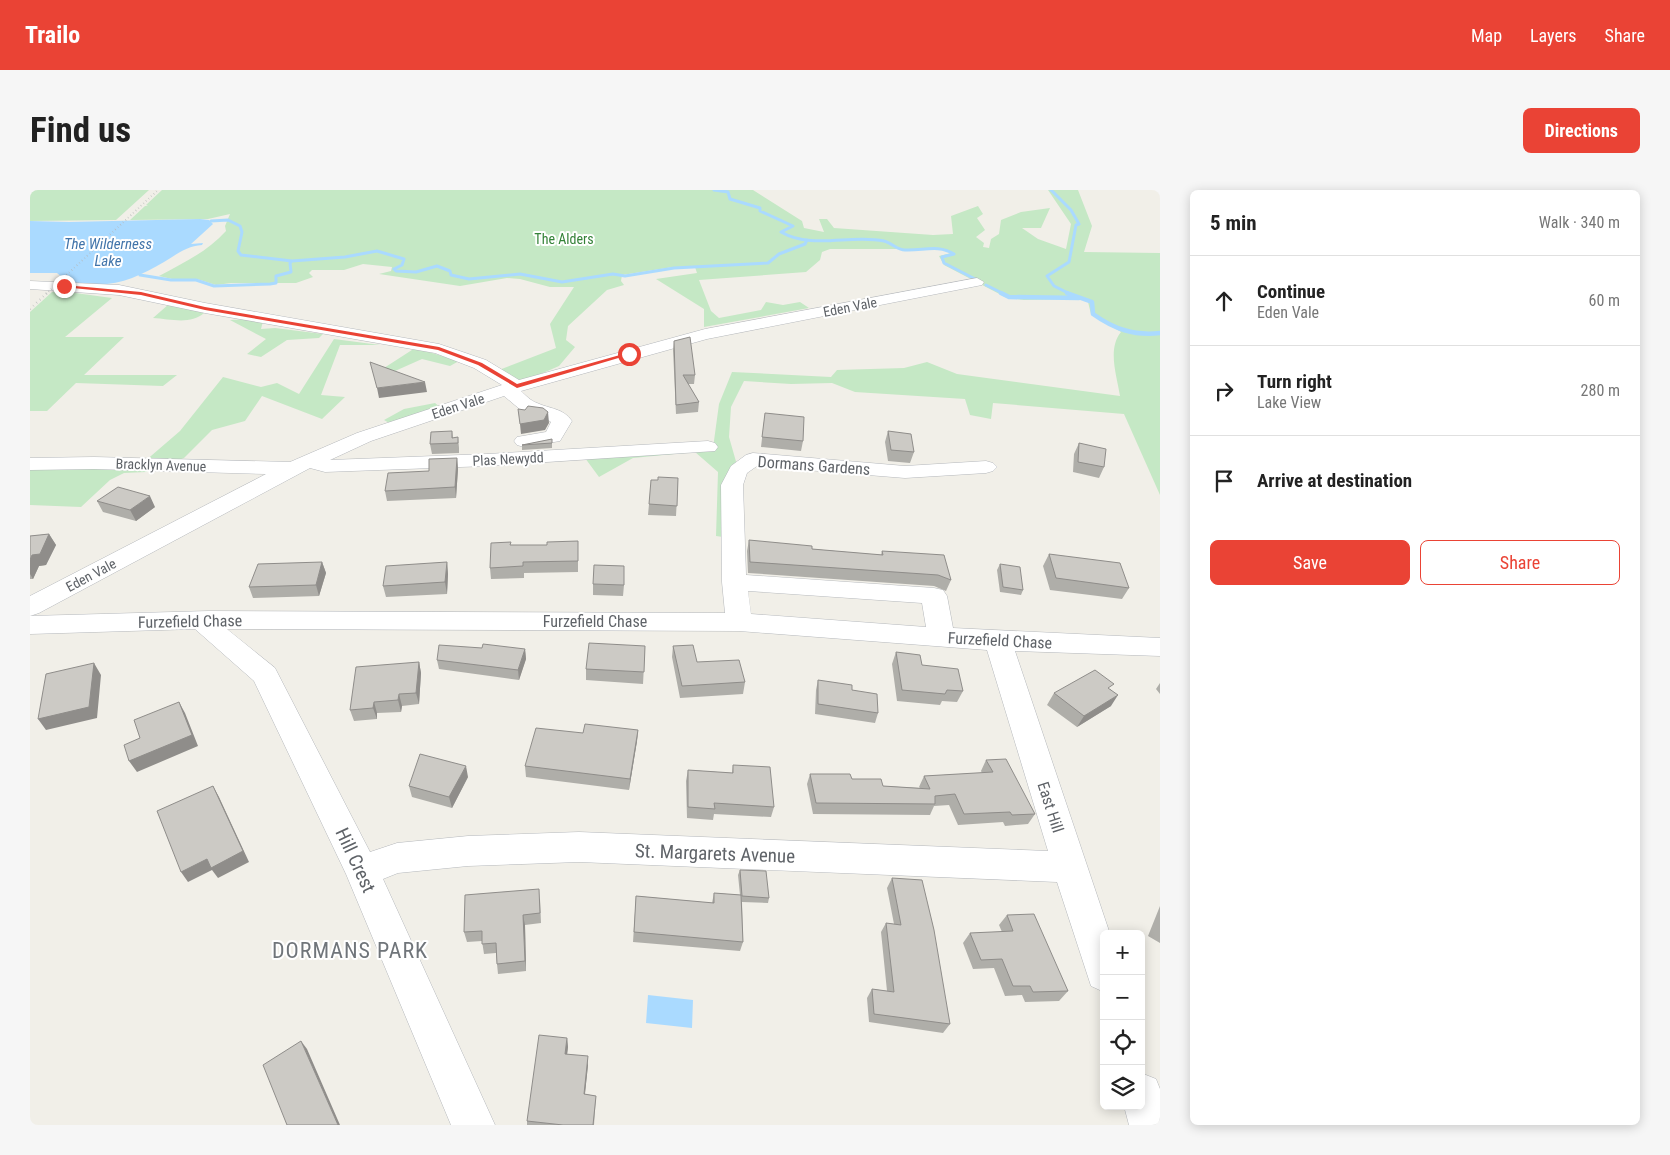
<!DOCTYPE html>
<meta charset="utf-8">
<style>
body{margin:0;font-family:"Roboto Condensed",sans-serif;background:#f6f6f6;color:#222}
.controls{position:absolute;right:15px;bottom:15px;display:grid;overflow:hidden;border-radius:8px;box-shadow:0 2px 12px #0003}
.controls button{width:45px;height:45px;display:grid;place-items:center;padding:0;border:0;border-bottom:1px solid #e0e0e0;background:#fff;color:#222;font:25px sans-serif}
.stop{position:absolute;width:15px;height:15px;margin:-11px;border:4px solid #ea4335;border-radius:50%;background:#fff}
.stop.end{background:#ea4335;border-color:#fff;box-shadow:0 1px 5px #0008}
.list{margin:0;padding:0;list-style:none}
h2{display:flex;justify-content:space-between;align-items:center;height:65px;margin:0;padding:0 20px;font-size:21px}
h2 small{font-size:16px;font-weight:400;color:#767676}
.list li{display:grid;grid-template-columns:32px 1fr auto;gap:15px;align-items:center;box-sizing:border-box;height:90px;padding:0 20px;border-top:1px solid #e0e0e0}
.list b{display:block;font-size:19px;white-space:nowrap}
.list p{margin:0;font-size:16px;white-space:nowrap;color:#767676}
.list em{font-size:16px;font-style:normal;color:#767676}
.actions{display:flex;gap:10px;padding:15px 20px}
.actions a{flex:1;padding:11px 0;border:1px solid #ea4335;border-radius:8px;text-align:center;font-size:18px;color:#ea4335}
.actions .main{background:#ea4335;color:#fff}
.icon{flex:none;width:28px;height:28px;fill:none;stroke:currentColor;stroke-width:2;stroke-linecap:round;stroke-linejoin:round}
.map{position:relative;flex:none;width:1130px;height:935px;overflow:hidden;border-radius:8px}
header{display:flex;align-items:center;gap:30px;box-sizing:border-box;height:70px;padding:0 25px;background:#ea4335;color:#fff}
header strong{font-size:24px}
nav{display:flex;gap:28px;margin-inline-start:auto;font-size:18px}
.intro{display:flex;align-items:center;justify-content:space-between;box-sizing:border-box;height:120px;padding:0 30px}
h1{margin:0;font-size:35px}
.button{padding:12px 22px;border-radius:8px;background:#ea4335;color:#fff;font-size:18px;font-weight:700}
main{display:flex;gap:30px;padding:0 30px}
aside{flex:1;background:#fff;border-radius:8px;box-shadow:0 2px 12px #0003}
.map>svg:first-child{display:block}
.green{fill:#c5e8c5}
.water{fill:#aadaff}
.lines{fill:none;stroke-linecap:round;stroke-linejoin:round}
.stream-far1{stroke:#aadaff;stroke-width:3}
.stream{stroke:#aadaff;stroke-width:4.5}
.minor-casing{stroke:#b5b8bc;stroke-width:1}
.minor{fill:#fff;fill-rule:evenodd}
.rail-far1{stroke:#b6b7b8;stroke-width:2;stroke-dasharray:0.5 3;stroke-linecap:butt}
.rail{stroke:#b6b7b8;stroke-width:2.5;stroke-dasharray:0.5 4;stroke-linecap:butt}
.wall{fill:#afaea9}
.shaded-wall{fill:#8f8d8a}
.building{fill:#cccac5;stroke:#8f8d8a}
.route{fill:#ea4335}
.labels{text-anchor:middle;stroke-width:4;stroke-linejoin:round;paint-order:stroke}
.far-park-label{font-size:14px;fill:#348238;stroke:#fff}
.far-street-label{font-size:14px;fill:#5f6368;stroke:#fff}
.far-water-label{font-size:15px;font-style:italic;fill:#4174aa;stroke:#fff}
.street-label{font-size:16px;fill:#5f6368;stroke:#fff}
.near-street-label{font-size:19px;fill:#5f6368;stroke:#fff}
.near-quarter-label{font-size:22px;letter-spacing:1px;fill:#70757a;stroke:#fff}
</style>
<header>
<strong>Trailo</strong>
<nav><a>Map</a><a>Layers</a><a>Share</a></nav>
</header>
<div class="intro"><h1>Find us</h1><a class="button">Directions</a></div>
<main>
<div class="map">
<svg width="1130" height="935" viewBox="0 0 1130 935">
<rect width="100%" height="100%" fill="#f1efe8"/>
<path class="green" d="M0 0H119L86 30 0 31Z
M132 0H723L772 31 774 38 794 42 789 29H797L804 38 903 45 923 44 921 26 948 16 953 24 947 28 955 40 946 47 954 53 953 57 959 58 961 49 969 44 971 30 991 22 1020 18 1011 38H992L1008 49 1036 59 1041 34 1018 0H1048L1062 36 1054 62 1130 63V305L1094 224 963 213 961 229 940 225 935 209 825 202 802 193 761 194 714 191 701 217 699 247 707 275 700 348 686 346 688 282 665 262 603 268 569 287 555 268 683 258 689 214 702 182 801 187 807 180 874 178 897 172 927 184 1090 206C1087 186 1077 159 1091 142L1061 124 1058 112 1054 109 994 110 977 108 914 75 909 66 921 63 913 59H800L792 62 790 70 776 82 669 90 681 121 689 128 731 120 736 112 753 115 770 112 779 118 674 137V119L626 89 667 83 665 77H643L592 85 591 91 594 95 577 100 538 136 536 150 545 157 529 176 490 193 469 180 526 158 520 134 544 97H520L490 89 477 88 430 96 349 84 361 81 362 77 333 74 314 80H282L279 83 283 87 266 93H201L186 95 167 89H142L129 86C153 73 177 62 196 41L195 36 200 24 178 29 100 30 115 16H118L116 15Z
M22 102H38L82 108 35 147H94L54 185H147L133 196 46 193 17 221H0V122Z
M139 114 174 123C161 135 140 129 123 128Z
M221 129 233 131 231 139 245 138 293 144 289 148 257 150 231 167 217 164 236 149 200 130Z
M304 149 350 155H310L291 205 315 207 292 229 232 206 215 231 182 240 154 268 116 282 94 283 80 290 51 317 0 315V278H107L150 241 193 187 231 197 247 193 269 204Z
M385 158 429 171 420 176 392 169 365 181 354 178Z
M405 213 411 218 363 235 354 230 374 219Z"/>
<path class="water" d="M170 29 179 30 183 34 161 54 173 53 172 55C157 56 147 64 134 72 110 86 87 97 59 94 45 93 37 92 27 83H0V31L39 32Z
M618 805 663 810 662 838 616 833Z"/>
<g class="lines">
<path class="stream-far1" d="M684 0 698 2 700 9 730 18V21L763 36 751 42C782 60 821 44 854 51 862 53 867 60 875 60 893 61 908 54 924 64L912 67 914 73 947 90
M1021 0 1041 20 1049 34 1046 35 1039 72 1017 86 1024 96 1040 104
M181 31 198 30 210 36 212 42 208 61 211 65 262 71 315 67 347 61 374 69 372 75 364 79 366 81 386 82 407 76 420 81 421 85 439 89 490 84 532 92 583 84 595 86 644 78 738 73 749 64 775 54 777 50
M110 85 141 90H166L184 96 240 94 246 93V86L261 82 260 73 262 71
M956 95 974 104"/>
<path class="stream" d="M971 103 979 107 1049 108
M1037 103 1062 112 1063 124C1084 139 1104 146 1130 143"/>
<defs>
<path id="minor" d="M947 88 954 92 952 95 677 149 491 201C495 205 501 211 507 213 520 219 533 218 542 231L530 251 494 257 487 255 484 251 487 247 516 242 521 232 514 227 492 221 474 206 341 251 300 270 457 264 678 251 685 253 688 257 685 261 457 276 295 282 280 278 9 423 0 426V406L236 284 64 279 0 280V268L64 267 260 272 327 243 472 195 444 178 405 163 175 123 89 105 0 99V91L89 95 175 113 409 154 456 170 489 190 675 139Z
M723 263 875 276 956 271 963 273 967 277 963 281 956 283 875 288 727 276 717 283 713 295 716 385 904 398 913 400 917 406 923 438 1130 448V466L985 461 1080 744H1074V802L1061 796 1027 692 549 672 438 676 368 683 353 689 465 935H421L316 684 224 491 165 439 0 444V426L179 421 695 423 692 392 691 295 701 276 716 265ZM718 401 892 413 896 437 721 424ZM197 439 709 441 957 460 1018 661 549 642 438 646 367 653 340 662 245 478Z
M1111 883 1126 889 1130 899V935H1099L1094 916H1111Z"/>
</defs>
<use href="#minor" class="minor-casing"/>
<use href="#minor" class="minor"/>
<path class="rail-far1" d="M16 104 128 0"/>
<path class="rail" d="M0 119 17 103"/>
</g>
<path class="wall" d="M644 151 665 185 664 194H658L669 212 668 222 646 224 643 160Z
M735 223 773 251 771 261 731 257Z
M422 241 423 248 428 247 429 258V263L402 264 400 254Z
M858 241 884 262 880 273 858 271 855 252Z
M522 249V258L492 260V255Z
M1049 253 1074 277 1069 288 1043 282 1044 264Z
M427 268 428 279 426 308 357 311 355 301Z
M648 288 646 326 618 325 619 314Z
M67 311 125 317 106 331 73 322Z
M19 344 26 355 16 375 9 376 3 389H0V346Z
M719 350 782 359 851 365 852 361 921 390 916 401 904 396 718 383 717 361Z
M548 351V382L494 383V388L461 389 460 378 481 355H517Z
M1019 364 1099 398 1092 409 1020 400 1013 376Z
M292 372 296 383 289 406 223 408 219 397Z
M417 372 418 384 417 404 356 407 353 396Z
M970 374 993 400 991 405 970 402 967 380Z
M563 394 594 395 593 406 563 405Z
M615 456 613 494 556 490V479Z
M643 456 667 472 715 492 713 504 650 508 642 467Z
M452 458 495 459 496 469 489 490 409 479 407 470Z
M866 462 892 475 933 501 927 512 912 511 910 515 867 511 862 474Z
M389 472 391 483 389 514 372 516 371 522 347 523V529L324 531 320 520Z
M788 490 822 500 848 523 845 533 785 524 786 500Z
M1130 493V504L1126 499Z
M1081 499V516L1047 537 1017 515 1024 503Z
M608 540 607 551 599 600 496 587 495 576 553 543Z
M956 570 1005 624 998 634 975 636 973 632 928 635 919 615 904 616 900 625 783 624 777 594 780 584 822 589 853 596 890 598 889 597 894 586 952 583 951 581Z
M703 575 744 617 741 627 684 624 683 630 657 628 656 591 658 580 702 583Z
M438 587 422 618 382 607 379 596Z
M710 680 739 708 738 713 712 712 713 752 710 761 603 752 606 706 682 713 684 703 710 705 708 685Z
M862 688 920 834 913 843 839 832 837 808 842 799 857 801 851 742 856 733 864 734 857 698Z
M510 709 511 733 495 735 496 781 468 784 467 774 466 763 454 764 452 751 437 752 434 742Z
M1130 716V753L1118 746Z
M977 725 1038 801 1029 811 995 812 992 805 975 806 964 778 943 779 933 753 940 743 972 742 969 735Z
M537 848 538 857 537 864 558 875 555 904 566 906 564 935H497V931Z"/>
<path class="shaded-wall" d="M395 192 397 202 349 208 347 198Z
M518 222 519 233 515 240 491 244 490 234Z
M427 268 428 279 426 308 425 297Z
M120 306 125 317 106 331 100 320Z
M19 344 26 355 16 375 9 376 3 389 0 384V370L2 365Z
M292 372 296 383 289 406 286 395Z
M417 372 418 384 417 404 415 392Z
M495 459 496 469 489 490 488 480Z
M389 472 391 483 389 514 386 503Z
M64 473 71 485 67 528 16 540 8 529Z
M369 504 372 516 371 522 368 510Z
M1088 505 1081 516 1047 537 1054 526Z
M149 512 155 523 168 556 107 582 99 571Z
M344 512 347 523V529L343 518Z
M608 540 607 551 599 600 600 589Z
M436 576 438 587 422 618 419 607Z
M183 596 189 607 219 672 188 688 182 680 158 692 151 682Z
M493 725 495 735 496 781 495 771Z
M537 848 538 857 536 873 535 864Z
M271 851 277 859 310 935H308Z
M558 866V875L554 912V904Z"/>
<path class="building" d="M660 147 665 185H653L669 212 646 215 644 151Z
M340 172 395 192 347 198Z
M498 216 513 218 518 222 514 230 490 234 488 219 495 220Z
M735 223 774 227 773 251 732 247Z
M422 241V248L428 247V253L400 254 401 242Z
M858 241 881 244 884 262 861 260Z
M522 249V253L492 255Z
M1049 253 1076 259 1074 277 1048 272Z
M427 268 425 297 355 301 358 283 399 281V269Z
M628 287 648 288 647 316 619 314 621 290H628Z
M88 297 120 306 100 320 67 311Z
M19 344 10 364 2 365 0 370V346Z
M719 350 782 356V359L853 365 852 361 914 365 921 390 908 385 720 372Z
M548 351V371L493 372V376L460 378 461 353 481 352 480 355H517V352Z
M1019 364 1090 373 1099 398 1026 388Z
M292 372 286 395 219 397 228 374Z
M417 372 415 392 353 396 356 376Z
M970 374 990 377 993 400 973 397Z
M564 375 594 376V395L563 394Z
M559 453 615 456 614 482 556 479Z
M453 454 495 459 488 480 407 470 409 455 452 458Z
M663 455 667 472 709 470 715 492 652 496 643 456Z
M866 462 890 465 892 475 928 479 933 501 917 500 915 504 872 500Z
M389 472 386 503 369 504 368 510 344 512 343 518 320 520 326 477Z
M64 473 59 517 8 529 16 484Z
M1065 480 1084 494 1078 498 1088 505 1054 526 1024 503Z
M788 490 822 495V500L847 504 848 523 788 514Z
M149 512 162 545 99 571 94 555 110 548 104 530Z
M555 534 608 540 600 589 495 576 506 538 553 543Z
M390 564 436 576 419 607 379 596Z
M976 569 1005 624 982 625 980 622 934 624 925 604 905 606V614L786 613 780 584H820L822 589H851L853 596 900 599 894 586 963 582 956 570Z
M703 575 740 577 744 617 684 613 685 619 658 617V580L703 583Z
M183 596 213 661 181 678 177 669 151 682 127 621Z
M710 680 736 681 739 708 712 706Z
M862 688 892 690 904 740 920 834 844 824 842 799 864 802 856 733 871 735Z
M509 699 510 723 493 725 495 771 467 774 466 753 452 754V741L434 742 435 705Z
M684 703 711 705 713 752 604 742 606 706 684 713Z
M1004 724 1038 801 1003 802 1000 796H983L972 769 951 770 940 743 983 741 977 725Z
M509 845 537 848 535 864 558 866 554 904 566 906 563 935H533L497 931Z
M271 851 308 935H257L233 875Z"/>
<path class="route" d="M34 95 111 102 175 117 409 157 452 173 487 194 597 163 602 164 487 198 448 175 408 160 175 120 111 105 33 97Z"/>
<g class="labels">
<g class="far-park-label">
<text x="534" y="54">The Alders</text>
</g>
<g class="far-street-label">
<text transform="translate(820 117) rotate(-11)" y="5">Eden Vale</text>
<text transform="translate(428 216) rotate(-18)" y="5">Eden Vale</text>
<text transform="translate(478 269) rotate(-3)" y="5">Plas Newydd</text>
<text transform="translate(131 275) rotate(2)" y="5">Bracklyn Avenue</text>
<text transform="translate(61 385) rotate(-28)" y="5">Eden Vale</text>
</g>
<g class="far-water-label">
<text x="78" y="59">The Wilderness<tspan x="78" dy="17">Lake</tspan></text>
</g>
<g class="street-label">
<text transform="translate(784 275) rotate(4)" y="6">Dormans Gardens</text>
<text transform="translate(160 431) rotate(-1)" y="6">Furzefield Chase</text>
<text x="565" y="437">Furzefield Chase</text>
<text transform="translate(970 450) rotate(3)" y="6">Furzefield Chase</text>
<text transform="translate(1021 617) rotate(72)" y="6">East Hill</text>
</g>
<g class="near-street-label">
<text transform="translate(685 663) rotate(2)" y="7">St. Margarets Avenue</text>
<text transform="translate(326 670) rotate(65)" y="7">Hill Crest</text>
</g>
<g class="near-quarter-label">
<text x="320" y="768">DORMANS PARK</text>
</g>
</g>
</svg>
<div class="controls">
<button>+</button>
<button>−</button>
<button><svg class="icon" aria-label="locate" viewBox="0 0 24 24"><circle cx="12" cy="12" r="6"/><path d="M12 2v4M12 18v4M2 12h4M18 12h4"/></svg></button>
<button><svg class="icon" aria-label="layers" viewBox="0 0 24 24"><path d="M12 4l9 5-9 5-9-5zM3 14l9 5 9-5"/></svg></button>
</div>
<div class="stop" style="left:599px;top:164px"></div>
<div class="stop end" style="left:34px;top:96px"></div>
</div>
<aside>
<h2>5 min<small>Walk · 340 m</small></h2>
<ul class="list">
<li><svg class="icon" aria-label="ahead" viewBox="0 0 24 24"><path d="M12 20V5M6 11l6-6 6 6"/></svg><div><b>Continue</b><p>Eden Vale</p></div><em>60 m</em></li>
<li><svg class="icon" aria-label="right" viewBox="0 0 24 24"><path d="M7 20v-9h11M14 6l5 5-5 5"/></svg><div><b>Turn right</b><p>Lake View</p></div><em>280 m</em></li>
<li><svg class="icon" aria-label="arrive" viewBox="0 0 24 24"><path d="M6 21V4h12l-3 4 3 4H6"/></svg><div><b>Arrive at destination</b></div></li>
</ul>
<div class="actions"><a class="main">Save</a><a>Share</a></div>
</aside>
</main>
